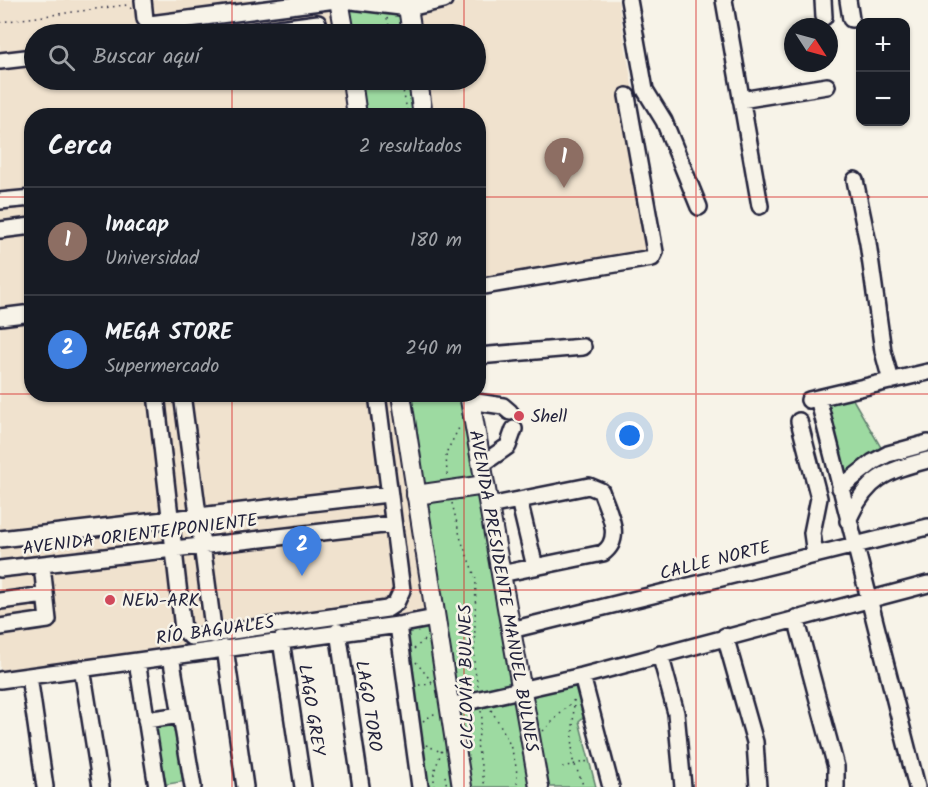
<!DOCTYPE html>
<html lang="es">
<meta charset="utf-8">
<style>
body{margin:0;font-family:Kalam,sans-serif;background:#20242c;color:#f1f3f6}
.controls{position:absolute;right:18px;top:18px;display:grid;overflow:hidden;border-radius:12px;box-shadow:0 2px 4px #0004}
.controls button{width:54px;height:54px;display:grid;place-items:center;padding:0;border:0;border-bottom:2px solid #363941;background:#171b24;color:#f1f3f6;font:30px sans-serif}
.compass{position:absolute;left:784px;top:18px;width:54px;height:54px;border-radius:50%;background:#171b24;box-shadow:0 2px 4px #0004;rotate:126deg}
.you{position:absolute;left:630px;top:436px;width:21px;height:21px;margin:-15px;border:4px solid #fff;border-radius:50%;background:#1a73e8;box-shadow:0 0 0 9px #1a73e833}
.badge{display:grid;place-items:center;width:39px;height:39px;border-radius:50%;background:#0f766e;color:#fff;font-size:20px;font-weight:700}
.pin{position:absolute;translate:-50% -50px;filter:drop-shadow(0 2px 3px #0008)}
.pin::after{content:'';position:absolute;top:32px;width:21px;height:18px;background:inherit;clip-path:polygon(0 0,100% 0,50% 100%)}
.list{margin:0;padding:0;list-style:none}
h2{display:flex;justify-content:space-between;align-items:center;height:78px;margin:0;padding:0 24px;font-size:26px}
h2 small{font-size:20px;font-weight:400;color:#9ea1a6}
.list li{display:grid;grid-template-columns:39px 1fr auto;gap:18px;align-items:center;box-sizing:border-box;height:108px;padding:0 24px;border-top:2px solid #363941}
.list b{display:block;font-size:22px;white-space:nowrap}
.list p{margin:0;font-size:20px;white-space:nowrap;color:#9ea1a6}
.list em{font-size:20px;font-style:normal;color:#9ea1a6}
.icon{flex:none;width:33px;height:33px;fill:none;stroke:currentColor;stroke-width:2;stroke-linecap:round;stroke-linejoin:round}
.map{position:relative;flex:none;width:928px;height:787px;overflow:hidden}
.search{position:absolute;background:#171b24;box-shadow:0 2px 4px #0004;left:24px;top:24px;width:462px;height:66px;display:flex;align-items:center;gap:15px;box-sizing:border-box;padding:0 21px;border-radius:33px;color:#9ea1a6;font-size:22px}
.panel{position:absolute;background:#171b24;box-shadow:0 2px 4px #0004;left:24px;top:108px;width:462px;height:294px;border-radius:24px}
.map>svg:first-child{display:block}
.built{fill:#f0e2ce}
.green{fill:#9ddaa1;stroke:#607e6e;stroke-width:1.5}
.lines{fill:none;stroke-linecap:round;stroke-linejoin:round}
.minor-casing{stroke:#22223b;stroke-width:20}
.major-casing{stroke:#22223b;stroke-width:22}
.path{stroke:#22223b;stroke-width:1.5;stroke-dasharray:1.5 4.5;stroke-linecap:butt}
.minor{stroke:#f7f3e8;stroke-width:15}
.major{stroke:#f7f3e8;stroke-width:18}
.grid{fill:none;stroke:#d62828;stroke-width:1.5;stroke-opacity:0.55}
.poi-dot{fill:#d1495b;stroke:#f7f3e8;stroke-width:2}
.labels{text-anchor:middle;stroke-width:5;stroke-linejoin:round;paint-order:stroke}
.poi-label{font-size:18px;fill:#22223b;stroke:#f7f3e8;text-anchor:start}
.street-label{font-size:18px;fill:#22223b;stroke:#f7f3e8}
</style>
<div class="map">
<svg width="928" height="787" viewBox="0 0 928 787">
<rect width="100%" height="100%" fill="#f7f3e8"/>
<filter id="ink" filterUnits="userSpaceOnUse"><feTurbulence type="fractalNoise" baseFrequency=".0167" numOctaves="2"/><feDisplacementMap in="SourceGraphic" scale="12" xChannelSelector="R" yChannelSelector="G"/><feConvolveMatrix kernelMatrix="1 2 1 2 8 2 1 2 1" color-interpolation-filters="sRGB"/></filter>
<g filter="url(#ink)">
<path class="built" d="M0 0H329L334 34H34V80H341L347 115 32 116V394L392 395 428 615 0 673Z
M469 0H618L661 260 479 293 478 116 430 115 425 80H476V34H418L415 12Z"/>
<path class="green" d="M350 5 400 10 404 34H354Z
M361 80H412L418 115H367Z
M407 395H466L476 480 424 488Z
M851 396 882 449 845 478 827 404Z
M478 493 514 676 511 685 456 697 426 505 430 501Z
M426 626 431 627 458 787H427L402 636 408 629Z
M580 679 589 712 579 721 596 787H547L529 696Z
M514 699 518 701 533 787H468L459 714Z
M176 722 187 781 162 785 152 726Z"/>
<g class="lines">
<defs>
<path id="minor" d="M143 0 145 19 150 24 336 0
M343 0 409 8 444 0
M629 0 645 90 664 121 699 207
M724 0 760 206
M823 0 824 17
M848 0 851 19
M233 34 318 23
M0 61 34 57
M741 100 827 86
M855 180 868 243 883 351 891 381
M0 201 32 198
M0 230 32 226
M478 287 652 258 655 252 627 96
M0 317 32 313
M478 356 583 347
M156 394 183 629 191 637 387 609 396 603 402 590 377 394
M182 394 214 635
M818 398 917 787
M809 400 928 372
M470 401 503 406 510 412
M799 421 819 498 812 533 815 555
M481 465 508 446 514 429
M840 488 873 462 888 454 928 443
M519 500 535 567
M489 506 589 486 601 491C608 511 624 538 603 553L501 574
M848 521C866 478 886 471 928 460
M0 539 388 494
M0 569 392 524
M0 601 45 595
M796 618 836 767V787
M398 625 420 787
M0 627 48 620 42 565
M511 630 928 527
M338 631 361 787
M725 636 755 742 758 787
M281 640 303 787
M225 648 245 787
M660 654 676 713 683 787
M171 656 193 787
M137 661 157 787
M82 668 101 787
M29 676 45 787
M582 676 611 787
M0 680 398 625 435 618
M449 706 582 676 928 584
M146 720 181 715"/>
<g id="major">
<path d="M339 0 345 34"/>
<path d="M407 0 412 34"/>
<path d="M352 80 357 116"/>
<path d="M418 80 423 116"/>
<path d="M401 394 462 787"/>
<path id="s1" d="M469 394 539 787"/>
<path d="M416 495 485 485"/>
</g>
</defs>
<use href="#minor" class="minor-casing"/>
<use href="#major" class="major-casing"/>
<path class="path" d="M387 18 391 34
M0 22 125 5 132 9
M401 80 408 115
M447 475 446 453 460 426
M452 503 461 540 476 579 474 665 478 686
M414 649 424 640
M416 662 432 682
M419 685 432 684
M574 700 572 758 584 787
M491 710C506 733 519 759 517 787
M481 711 482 719 477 744 485 787
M423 721 437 712
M543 731 574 700
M426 745 441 752
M562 767 589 761
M445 776 447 787
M434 787V772L442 750"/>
<use href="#minor" class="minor"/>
<use href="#major" class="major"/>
</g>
</g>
<path class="grid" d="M232 0V34M464 0V34M696 0V787M232 80V116M464 80V116M0 197H32M478 197H928M0 394H32M232 394V787M464 394V787M478 394H928M0 590H928"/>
<g class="poi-dot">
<circle cx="519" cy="416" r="6"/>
<circle cx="110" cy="600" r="6"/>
</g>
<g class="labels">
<g class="poi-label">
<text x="531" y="422">Shell</text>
<text x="122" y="606">NEW-ARK</text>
</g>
<g class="street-label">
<text transform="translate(140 534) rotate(-7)" y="6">AVENIDA ORIENTE/PONIENTE</text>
<text transform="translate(715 560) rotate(-14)" y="6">CALLE NORTE</text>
<text dy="6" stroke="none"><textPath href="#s1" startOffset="200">AVENIDA PRESIDENTE MANUEL BULNES</textPath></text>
<text transform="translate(215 630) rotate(-8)" y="6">RÍO BAGUALES</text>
<text transform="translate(466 677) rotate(-91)" y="6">CICLOVÍA BULNES</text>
<text transform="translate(369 706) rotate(81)" y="6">LAGO TORO</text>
<text transform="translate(312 710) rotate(81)" y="6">LAGO GREY</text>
</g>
</g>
</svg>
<div class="controls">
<button>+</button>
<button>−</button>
</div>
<svg class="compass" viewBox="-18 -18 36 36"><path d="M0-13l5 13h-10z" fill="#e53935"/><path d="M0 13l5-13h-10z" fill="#9ea1a6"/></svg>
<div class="you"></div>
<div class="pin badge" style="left:564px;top:188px;background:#8d6e63">1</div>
<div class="pin badge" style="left:302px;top:576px;background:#3f7fe0">2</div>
<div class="search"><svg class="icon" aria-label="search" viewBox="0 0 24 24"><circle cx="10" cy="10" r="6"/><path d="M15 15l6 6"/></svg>Buscar aquí</div>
<section class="panel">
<h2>Cerca<small>2 resultados</small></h2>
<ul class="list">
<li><span class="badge" style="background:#8d6e63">1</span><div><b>Inacap</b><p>Universidad</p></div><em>180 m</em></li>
<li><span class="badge" style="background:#3f7fe0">2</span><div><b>MEGA STORE</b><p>Supermercado</p></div><em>240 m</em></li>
</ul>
</section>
</div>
